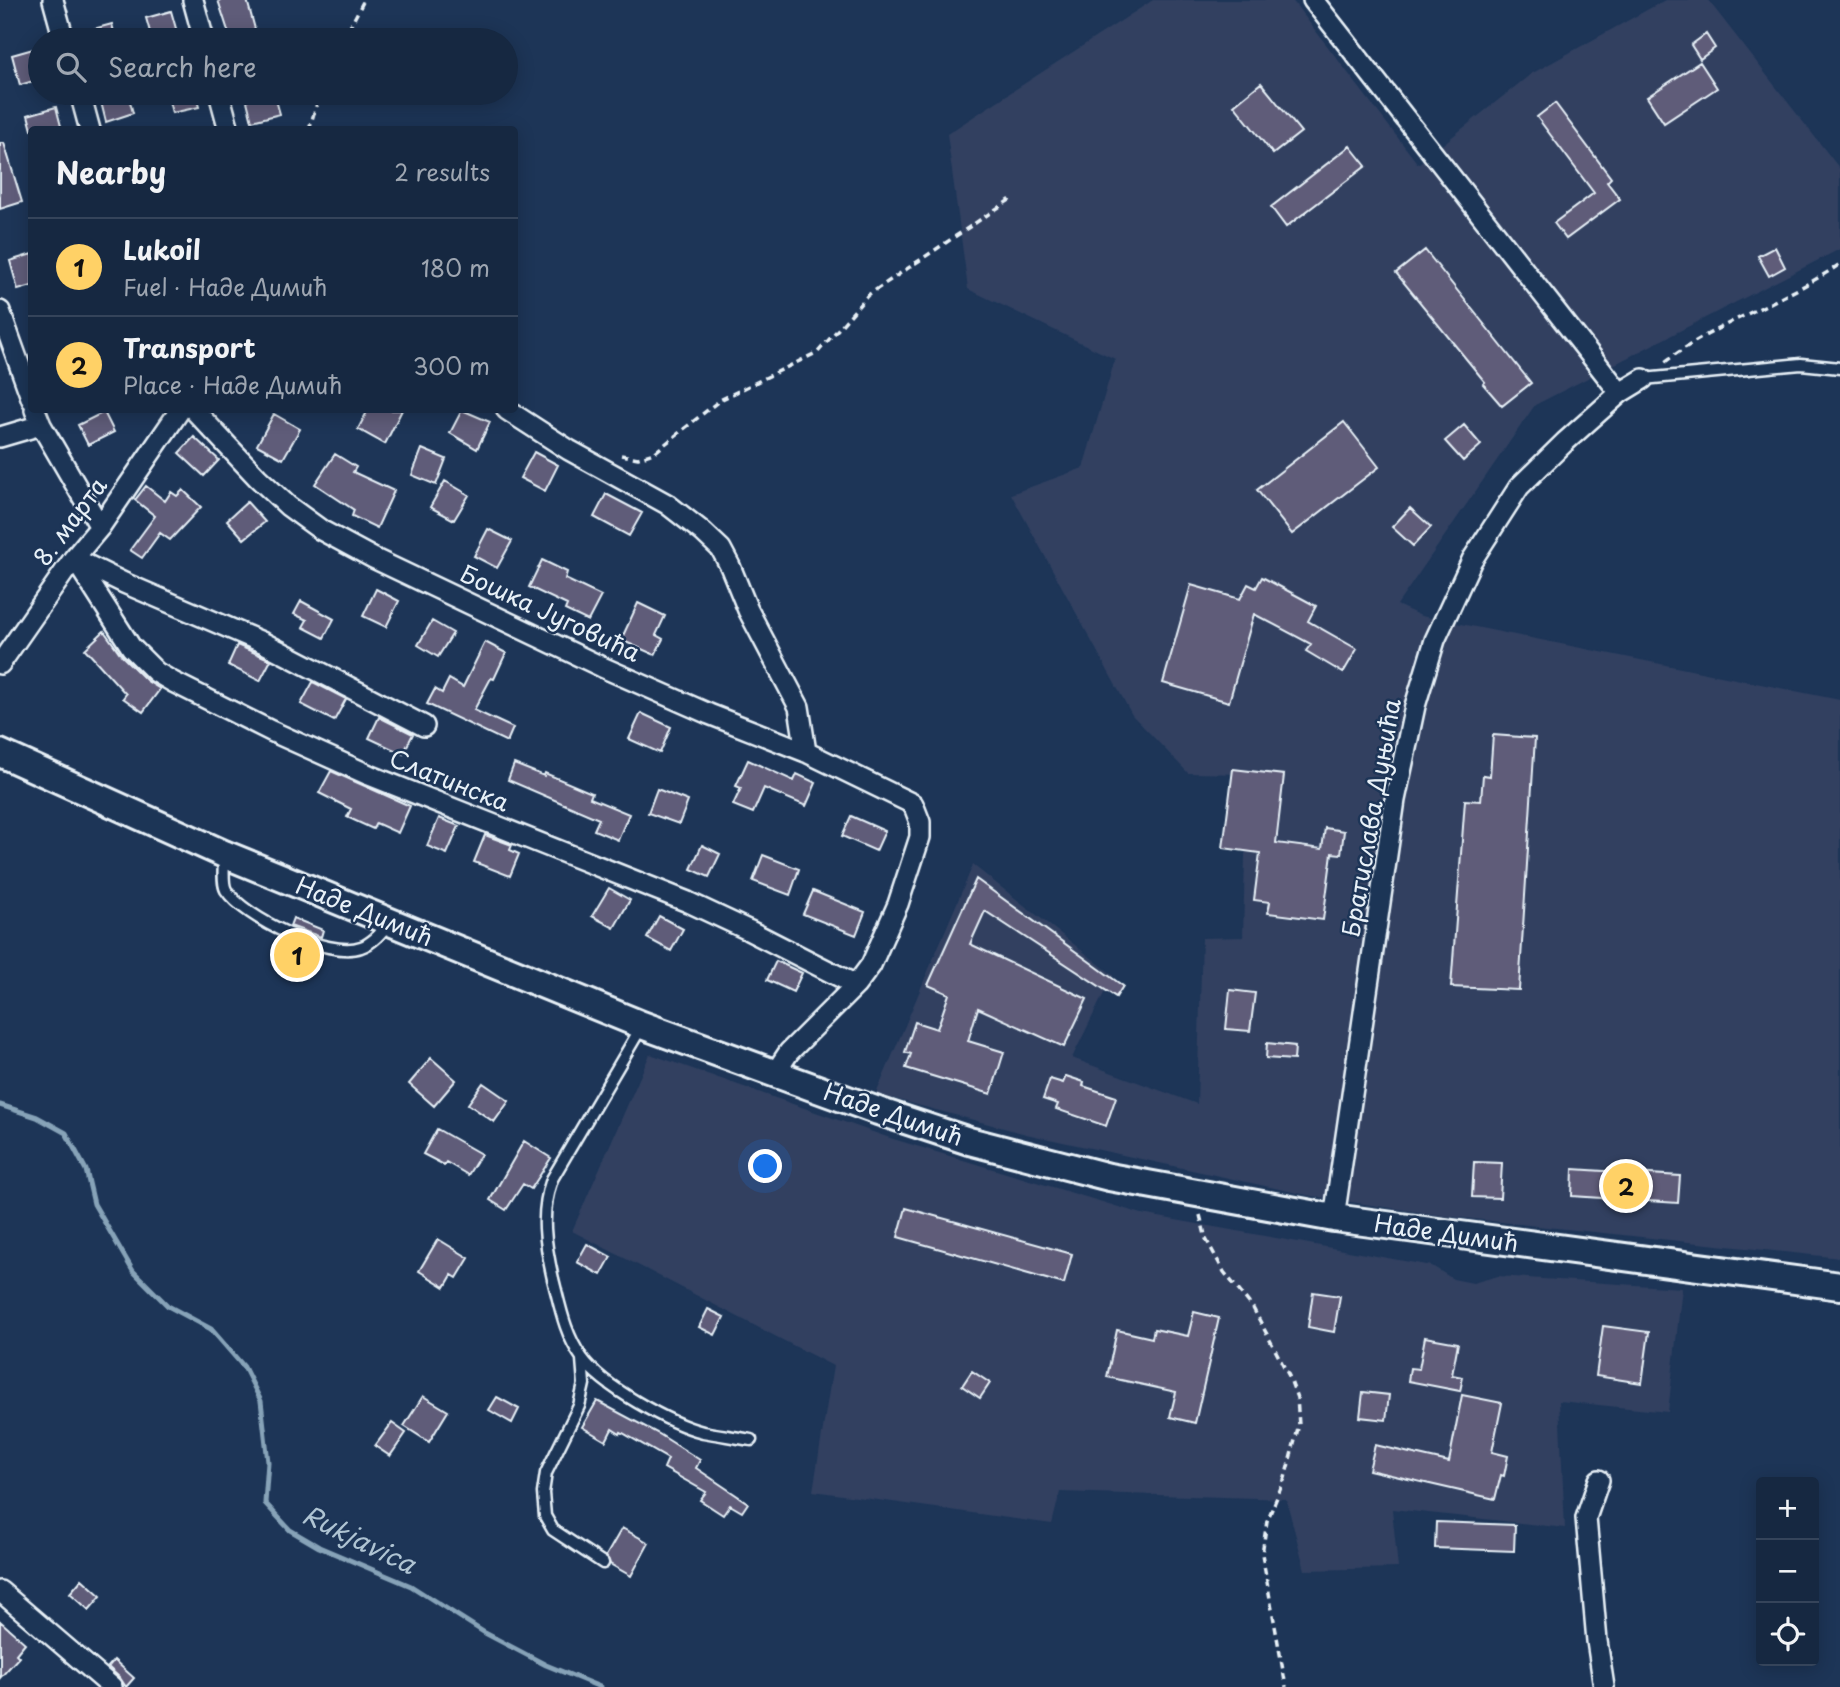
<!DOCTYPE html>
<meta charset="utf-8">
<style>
body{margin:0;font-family:"Playpen Sans",sans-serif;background:#23344c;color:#f1f3f6}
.controls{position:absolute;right:21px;bottom:21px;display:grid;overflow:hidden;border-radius:7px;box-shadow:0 4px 18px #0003}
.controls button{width:63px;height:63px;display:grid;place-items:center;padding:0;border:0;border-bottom:2px solid #35445a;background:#162841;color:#f1f3f6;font:35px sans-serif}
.you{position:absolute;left:766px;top:1167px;width:24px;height:24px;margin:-18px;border:5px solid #fff;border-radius:50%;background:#1a73e8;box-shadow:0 0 0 10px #1a73e833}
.badge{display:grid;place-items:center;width:46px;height:46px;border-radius:50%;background:#ffd166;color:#111;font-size:23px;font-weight:700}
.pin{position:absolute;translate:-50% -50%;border:4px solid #fff;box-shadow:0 2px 7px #0006}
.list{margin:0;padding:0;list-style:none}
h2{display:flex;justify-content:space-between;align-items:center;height:91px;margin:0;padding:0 28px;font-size:30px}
h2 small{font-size:23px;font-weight:400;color:#9ea6b1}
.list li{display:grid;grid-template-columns:46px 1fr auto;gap:21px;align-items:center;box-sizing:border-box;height:98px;padding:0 28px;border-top:2px solid #35445a}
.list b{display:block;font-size:26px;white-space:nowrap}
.list p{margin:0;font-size:23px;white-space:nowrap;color:#9ea6b1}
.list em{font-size:23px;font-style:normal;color:#9ea6b1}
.icon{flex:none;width:38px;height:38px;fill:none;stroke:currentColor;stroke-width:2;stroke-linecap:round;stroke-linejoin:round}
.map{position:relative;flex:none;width:1840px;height:1687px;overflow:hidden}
.search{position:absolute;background:#162841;box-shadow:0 4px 18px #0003;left:28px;top:28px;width:490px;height:77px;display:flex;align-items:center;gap:18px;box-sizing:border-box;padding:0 24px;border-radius:38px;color:#9ea6b1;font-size:26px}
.panel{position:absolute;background:#162841;box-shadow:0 4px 18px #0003;left:28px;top:126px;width:490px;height:287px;border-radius:7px}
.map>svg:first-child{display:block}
.built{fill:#314061}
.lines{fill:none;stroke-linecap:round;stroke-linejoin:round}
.stream{stroke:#87a3b8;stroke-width:5}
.building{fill:#5f5b79;stroke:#e8f1f8;stroke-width:2}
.service-casing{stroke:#e8f1f8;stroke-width:15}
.minor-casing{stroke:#e8f1f8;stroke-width:24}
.secondary-casing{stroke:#e8f1f8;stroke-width:32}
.path{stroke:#e8f1f8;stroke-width:3.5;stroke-dasharray:7 5;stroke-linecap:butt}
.service{stroke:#1d3557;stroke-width:10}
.minor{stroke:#1d3557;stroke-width:19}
.secondary{stroke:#1d3557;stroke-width:26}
.labels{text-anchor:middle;stroke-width:5;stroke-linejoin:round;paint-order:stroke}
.street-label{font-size:24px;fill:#e8f1f8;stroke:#1d3557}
.water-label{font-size:26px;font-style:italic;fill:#afc4d3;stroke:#1d3557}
</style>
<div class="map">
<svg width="1840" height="1687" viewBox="0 0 1840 1687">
<rect width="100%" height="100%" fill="#1d3557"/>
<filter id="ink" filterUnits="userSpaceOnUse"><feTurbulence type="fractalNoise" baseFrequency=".0143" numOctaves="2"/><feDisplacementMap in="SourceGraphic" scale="14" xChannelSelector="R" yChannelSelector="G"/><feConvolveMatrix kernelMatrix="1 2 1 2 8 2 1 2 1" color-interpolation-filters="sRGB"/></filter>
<g filter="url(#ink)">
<path class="built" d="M1153 0H1292L1418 164 1531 74 1665 0H1708L1840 169V249L1535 405 1397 605 1421 616 1840 700V1258L1444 1216 1311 1196 1026 1134 876 1094 973 865 1113 975 1072 1058 1197 1104 1202 938 1243 937 1247 774 1188 773 1132 715 1011 494 1083 468 1115 359 968 289 947 134Z
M650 1054 890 1138 1142 1214 1432 1266 1453 1279 1473 1283 1498 1276 1682 1288 1668 1412 1559 1401 1565 1528 1392 1509 1398 1568 1305 1570 1286 1499 1060 1492 1052 1524 813 1491 833 1366 572 1231Z"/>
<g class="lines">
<path class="stream" d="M0 1105 37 1117 66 1133 86 1170 94 1204 133 1271 168 1306 211 1329 244 1367 261 1401 268 1462 265 1503 290 1530 319 1547 411 1586 485 1633 546 1665 600 1687"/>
</g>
<path class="building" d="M218 0H247L258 40H231Z
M171 11 177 32 152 39 146 18Z
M112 24 116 40H76L75 34Z
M1706 34 1715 48 1700 59 1691 45Z
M40 47V79L20 85 12 55Z
M1700 62 1717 88 1664 123 1647 97Z
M1261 83 1301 132 1273 154 1234 105Z
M167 93H195L199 107 172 113Z
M245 93H274L280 114 252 121Z
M128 94 133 113 106 122 101 102Z
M1555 103 1611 178 1607 182 1620 199 1566 239 1554 223 1594 193 1537 117Z
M56 107 62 130H32L28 115Z
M0 143H4L22 202 0 209Z
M1350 146 1366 166 1286 227 1271 207Z
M1775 247 1785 267 1769 276 1758 256Z
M1425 250 1531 383 1502 406 1483 384 1485 382 1396 273Z
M32 254V286L18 290 10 261Z
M368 410H402L385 444 358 429Z
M462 410 490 422 477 449 450 433Z
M104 412 114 432 88 445 78 425Z
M274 414 300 429 283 459 257 445Z
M1344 422 1379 467 1292 534 1257 490Z
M1464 425 1481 445 1463 461 1445 441Z
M194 437 219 460 204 476 179 453Z
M422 449 446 459 436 485 412 475Z
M534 452 558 465 545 491 520 478Z
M335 454 356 467 353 472 394 491 377 528 352 516 354 510 315 484Z
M445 481 469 495 454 520 430 507Z
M146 486 165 501 171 492 177 496 183 490 201 507 170 540 160 533 142 558 130 550 155 516 135 500Z
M606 494 642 513 629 536 594 517Z
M247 502 265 522 244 539 227 520Z
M1410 508 1431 527 1413 546 1392 527Z
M488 529 512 541 497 568 474 556Z
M542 560 567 572 565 579 601 596 588 621 565 610 567 605 529 587Z
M1262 577 1316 606 1308 621 1357 649 1343 673 1306 651 1311 644 1254 614 1229 702 1163 683 1191 585 1240 599 1248 584 1256 588Z
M376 589 399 601 386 627 363 616Z
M301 601 334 619 324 638 303 627 307 620 294 614Z
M638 603 665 616 656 635 663 639 655 655 621 640Z
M432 621 453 633 438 657 418 645Z
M104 631 122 656 147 681 160 689 143 712 123 698 126 694 85 649Z
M485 642 506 653 494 679 491 678 474 710 513 728 507 742 427 704 435 689 442 693 449 679 463 687Z
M237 645 271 660 260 681 228 665Z
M313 682 346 699 334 721 301 704Z
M641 713 671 727 660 753 629 739Z
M379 717 413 734 403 754 369 738Z
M1493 735 1535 738 1519 990 1451 987 1465 800 1481 801 1483 775 1490 776Z
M748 760 794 781 797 774 816 783 806 806 764 788 753 813 733 805 741 788 736 786Z
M514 764 544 776 545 773 592 793 590 798 629 814 618 840 594 830 599 819 508 780Z
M1233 769 1284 775 1276 843 1322 849 1325 828 1344 831 1341 854 1332 853 1323 920 1268 913 1270 902 1254 900 1260 853 1223 848Z
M331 771 410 806 398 833 376 823 373 829 347 817 351 809 319 793Z
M657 789 688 801 679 824 648 813Z
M851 816 885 831 876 851 842 836Z
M439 818 459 826 447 854 427 846Z
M485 835 512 845 510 850 519 854 510 876 474 862Z
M702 845 720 854 709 877 691 869Z
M763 855 799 869 790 895 753 881Z
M976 879 1123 986 1116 997 985 911 970 944 1087 999 1064 1047 978 1008 968 1041 1004 1052 991 1094 906 1068 911 1054 905 1052 915 1022 937 1029 949 994 928 985Z
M609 888 630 900 614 928 592 916Z
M813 891 865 912 856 935 803 914Z
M659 916 683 929 671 951 647 938Z
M293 918 323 930 321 937 290 926Z
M285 940 316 951 306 977 275 965Z
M776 961 802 973 793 992 767 980Z
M1230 990 1255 993 1250 1031 1226 1029Z
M1267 1043 1295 1046 1294 1060 1266 1058Z
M431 1058 456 1080 434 1106 409 1084Z
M1066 1076 1084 1082 1083 1086 1116 1097 1106 1126 1056 1109 1058 1104 1043 1099 1050 1079 1063 1083Z
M483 1083 509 1101 494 1122 468 1104Z
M437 1129 481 1154 468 1175 446 1162 444 1165 423 1154Z
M524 1141 551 1158 531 1189 523 1184 506 1210 490 1200Z
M1474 1162 1502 1163 1500 1198 1472 1197Z
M1573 1169 1680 1176 1678 1203 1572 1196Z
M906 1208 1072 1254 1064 1284 898 1237Z
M438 1239 469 1258 457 1278 452 1275 445 1287 419 1271Z
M587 1244 611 1257 601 1275 577 1262Z
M1313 1292 1340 1296 1334 1332 1308 1327Z
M708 1309 724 1317 715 1335 699 1327Z
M1194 1312 1219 1318 1195 1423 1170 1417 1176 1392 1107 1377 1117 1330 1152 1338 1154 1329 1188 1336Z
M1603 1326 1649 1332 1642 1383 1596 1376Z
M1425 1337 1458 1343 1452 1375 1463 1377 1460 1391 1408 1381 1410 1368 1419 1369Z
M972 1371 990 1383 980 1398 962 1386Z
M1363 1392 1389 1395 1386 1420 1360 1417Z
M1462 1395 1502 1403 1492 1452 1508 1456 1504 1476 1501 1475 1495 1499 1369 1470 1375 1445 1449 1462Z
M423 1396 448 1411 429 1442 404 1426Z
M497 1397 519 1409 512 1423 489 1410Z
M597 1401 659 1434 700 1460 696 1468 748 1503 742 1512 730 1505 723 1515 700 1500 706 1492 664 1468 668 1459 621 1432 620 1434 612 1429 606 1441 582 1427Z
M392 1423 406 1433 390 1456 375 1446Z
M1436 1522 1515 1525 1514 1551 1435 1548Z
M622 1528 649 1543 631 1576 610 1564 606 1556Z
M82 1579 101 1596 89 1610 70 1593Z
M0 1621 25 1643 16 1654 19 1657 0 1678Z
M114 1660 134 1678 126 1687 120 1678 108 1667Z"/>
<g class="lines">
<defs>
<path id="service" d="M1643 379 1801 364 1840 368
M224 858C224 867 222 883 226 890 244 918 329 959 361 947 373 943 382 932 389 923
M642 1026 552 1179C540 1213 545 1244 553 1279 560 1306 565 1335 582 1358 602 1386 670 1424 703 1432 719 1435 735 1437 751 1440
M582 1359 584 1384 579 1406 546 1473 543 1493 545 1516 553 1530 603 1563"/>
<path id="minor" d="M53 0 64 40
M193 0 204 40
M1313 0 1620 393
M80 93 90 130
M219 93 229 130
M0 311 32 400
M35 410 41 425 100 527
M194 410 258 478 288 506 321 530 373 558 602 667 709 714 806 752 913 804 920 822V837L898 904 871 965 856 985 789 1052 775 1073
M507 410 569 450 667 504 703 532 721 549 730 566 748 610 799 707 806 752
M0 437 41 425
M74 558 131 647 156 672 173 682 271 731 369 775 688 902 748 930 856 985
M75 559 124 583 264 643 424 726
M0 664 74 558 100 527 180 410
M1334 1218 1395 800 1415 706 1435 640 1472 560 1519 487 1565 442 1620 393 1643 379
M1599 1480 1586 1518 1597 1641 1604 1687
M0 1591 112 1687"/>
<path id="secondary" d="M0 753 224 854 642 1025 878 1111 969 1141 1109 1177 1334 1218 1840 1286"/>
</defs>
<use href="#service" class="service-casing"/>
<use href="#minor" class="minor-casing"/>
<use href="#secondary" class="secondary-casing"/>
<path class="path" d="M343 40 364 0
M309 130 320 93
M1665 362C1718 321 1785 302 1840 264
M621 455 638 458 654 453 720 400 818 352 868 295 1014 197
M1200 1215 1206 1239 1224 1272 1253 1308 1289 1376 1297 1398 1299 1425 1285 1478 1267 1521 1262 1554 1286 1687"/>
<use href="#service" class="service"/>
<use href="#minor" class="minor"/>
<use href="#secondary" class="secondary"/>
</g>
</g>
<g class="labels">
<g class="street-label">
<text transform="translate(71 522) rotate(-53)" y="8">8. марта</text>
<text transform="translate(550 614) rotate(25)" y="8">Бошка Југовића</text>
<text transform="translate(449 781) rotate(22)" y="8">Слатинска</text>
<text transform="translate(1372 818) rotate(-80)" y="8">Братислава Дуњића</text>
<text transform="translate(364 912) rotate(22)" y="8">Наде Димић</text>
<text transform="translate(893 1115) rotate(19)" y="8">Наде Димић</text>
<text transform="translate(1446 1234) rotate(8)" y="8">Наде Димић</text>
</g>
<g class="water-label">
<text transform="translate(359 1540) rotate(26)" y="9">Rukjavica</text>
</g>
</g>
</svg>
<div class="controls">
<button>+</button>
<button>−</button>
<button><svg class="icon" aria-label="locate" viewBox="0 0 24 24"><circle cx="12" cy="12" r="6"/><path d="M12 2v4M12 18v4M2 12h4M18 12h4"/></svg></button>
</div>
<div class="you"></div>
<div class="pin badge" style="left:297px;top:955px">1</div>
<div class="pin badge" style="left:1626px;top:1186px">2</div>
<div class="search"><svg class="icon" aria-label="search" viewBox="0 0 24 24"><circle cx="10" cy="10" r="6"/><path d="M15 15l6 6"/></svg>Search here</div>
<section class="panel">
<h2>Nearby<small>2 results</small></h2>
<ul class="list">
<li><span class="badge">1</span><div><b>Lukoil</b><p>Fuel · Наде Димић</p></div><em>180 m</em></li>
<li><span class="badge">2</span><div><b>Transport</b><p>Place · Наде Димић</p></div><em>300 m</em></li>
</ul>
</section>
</div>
